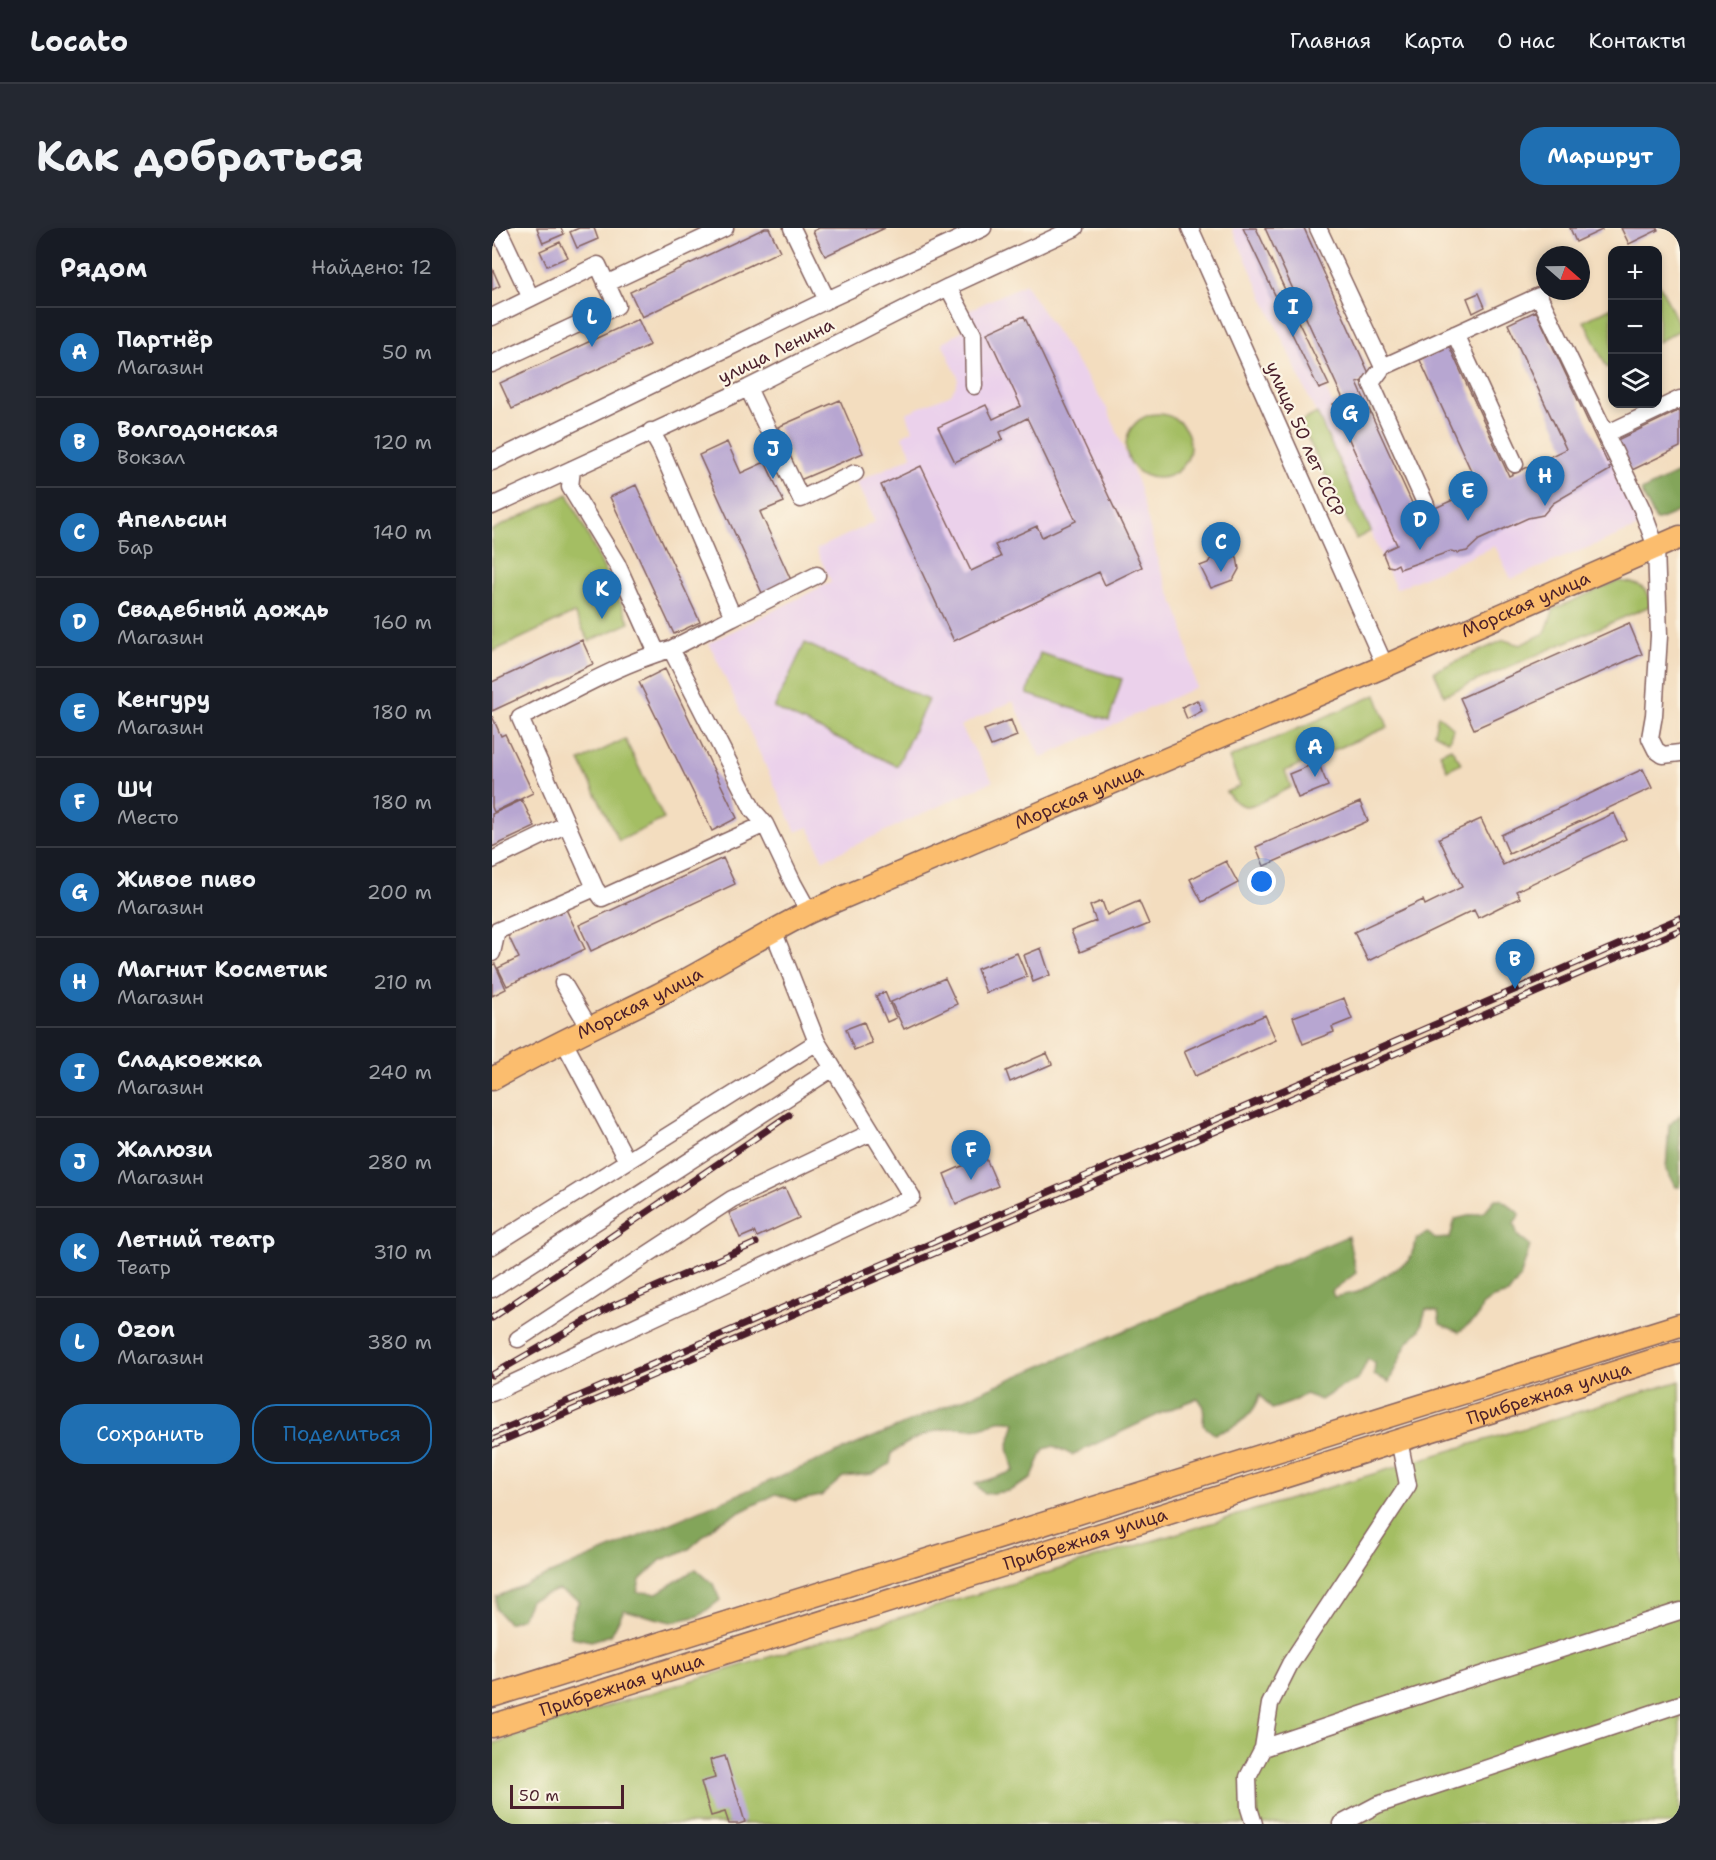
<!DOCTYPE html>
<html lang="ru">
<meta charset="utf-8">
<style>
body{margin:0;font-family:"Shantell Sans",sans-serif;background:#242831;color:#f1f3f6}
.controls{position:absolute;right:18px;top:18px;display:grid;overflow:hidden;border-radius:12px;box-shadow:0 3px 9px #0003}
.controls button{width:54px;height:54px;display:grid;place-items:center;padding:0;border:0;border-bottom:2px solid #363941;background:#171b24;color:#f1f3f6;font:30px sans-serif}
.compass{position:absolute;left:1044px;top:18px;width:54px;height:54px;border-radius:50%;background:#171b24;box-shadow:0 3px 9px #0003;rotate:110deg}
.scale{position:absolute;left:18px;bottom:15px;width:114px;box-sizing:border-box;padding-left:6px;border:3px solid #4a1f2b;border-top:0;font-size:16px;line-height:21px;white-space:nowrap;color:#4a1f2b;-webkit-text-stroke:4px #fcf5e5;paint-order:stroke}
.you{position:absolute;left:770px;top:654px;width:21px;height:21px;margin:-15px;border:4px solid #fff;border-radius:50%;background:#1a73e8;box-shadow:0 0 0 9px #1a73e833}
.badge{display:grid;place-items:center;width:39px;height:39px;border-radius:50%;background:#1f6fb2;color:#fff;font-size:20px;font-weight:700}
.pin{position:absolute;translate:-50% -50px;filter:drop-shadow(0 2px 3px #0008)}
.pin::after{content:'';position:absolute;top:32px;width:21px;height:18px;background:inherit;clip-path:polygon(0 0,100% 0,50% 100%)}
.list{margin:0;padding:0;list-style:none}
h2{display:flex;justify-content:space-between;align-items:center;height:78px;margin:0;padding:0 24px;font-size:26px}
h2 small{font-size:20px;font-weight:400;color:#9ea1a6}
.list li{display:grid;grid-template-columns:39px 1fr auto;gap:18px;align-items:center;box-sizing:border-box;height:90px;padding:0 24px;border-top:2px solid #363941}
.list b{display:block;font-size:22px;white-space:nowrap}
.list p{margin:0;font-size:20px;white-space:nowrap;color:#9ea1a6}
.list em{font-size:20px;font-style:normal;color:#9ea1a6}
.actions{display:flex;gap:12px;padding:18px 24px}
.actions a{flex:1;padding:14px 0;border:2px solid #1f6fb2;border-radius:24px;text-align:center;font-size:21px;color:#1f6fb2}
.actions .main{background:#1f6fb2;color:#fff}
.icon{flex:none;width:33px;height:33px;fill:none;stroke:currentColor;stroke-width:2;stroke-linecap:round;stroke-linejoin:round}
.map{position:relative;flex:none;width:1188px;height:1596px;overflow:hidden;border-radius:24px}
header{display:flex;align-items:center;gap:36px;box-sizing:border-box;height:84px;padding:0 30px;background:#171b24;border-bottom:2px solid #363941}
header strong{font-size:28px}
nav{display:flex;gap:33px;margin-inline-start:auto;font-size:21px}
.intro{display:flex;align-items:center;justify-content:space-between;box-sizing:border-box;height:144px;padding:0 36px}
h1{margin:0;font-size:42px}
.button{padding:15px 27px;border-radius:24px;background:#1f6fb2;color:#fff;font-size:21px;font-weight:700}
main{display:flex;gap:36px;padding:0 36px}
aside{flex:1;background:#171b24;border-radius:24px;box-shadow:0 3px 9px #0003}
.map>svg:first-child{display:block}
.built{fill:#ebd1eb}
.green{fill:#a4be64;stroke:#776e48;stroke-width:1.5}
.forest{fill:#83a55a;stroke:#666242;stroke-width:1.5}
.building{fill:#b7a6d1}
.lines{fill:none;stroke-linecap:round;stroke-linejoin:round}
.minor-casing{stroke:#85625f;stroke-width:19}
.major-casing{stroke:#85625f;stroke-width:25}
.minor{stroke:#fff;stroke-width:16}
.major{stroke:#fbbd6e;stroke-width:22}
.rail-casing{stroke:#4a1f2b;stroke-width:7}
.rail{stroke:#fcf5e5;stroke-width:4.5;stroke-dasharray:14;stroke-linecap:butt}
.labels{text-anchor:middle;stroke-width:4.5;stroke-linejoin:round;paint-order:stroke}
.street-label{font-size:18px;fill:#4a1f2b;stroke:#fcf5e5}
</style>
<header>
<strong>Locato</strong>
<nav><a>Главная</a><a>Карта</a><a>О нас</a><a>Контакты</a></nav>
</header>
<div class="intro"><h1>Как добраться</h1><a class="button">Маршрут</a></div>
<main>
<aside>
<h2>Рядом<small>Найдено: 12</small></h2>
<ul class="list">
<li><span class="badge">A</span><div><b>Партнёр</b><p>Магазин</p></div><em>50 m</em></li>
<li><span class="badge">B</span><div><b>Волгодонская</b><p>Вокзал</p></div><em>120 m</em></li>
<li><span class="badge">C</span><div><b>Апельсин</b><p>Бар</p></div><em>140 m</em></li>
<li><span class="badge">D</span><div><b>Свадебный дождь</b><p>Магазин</p></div><em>160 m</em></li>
<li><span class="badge">E</span><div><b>Кенгуру</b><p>Магазин</p></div><em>180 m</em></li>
<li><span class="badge">F</span><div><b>ШЧ</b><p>Место</p></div><em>180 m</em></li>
<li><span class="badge">G</span><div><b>Живое пиво</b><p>Магазин</p></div><em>200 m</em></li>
<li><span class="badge">H</span><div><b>Магнит Косметик</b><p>Магазин</p></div><em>210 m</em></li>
<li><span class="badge">I</span><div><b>Сладкоежка</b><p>Магазин</p></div><em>240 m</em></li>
<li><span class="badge">J</span><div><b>Жалюзи</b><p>Магазин</p></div><em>280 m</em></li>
<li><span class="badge">K</span><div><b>Летний театр</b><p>Театр</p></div><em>310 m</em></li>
<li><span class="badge">L</span><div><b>Ozon</b><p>Магазин</p></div><em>380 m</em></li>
</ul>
<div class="actions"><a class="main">Сохранить</a><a>Поделиться</a></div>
</aside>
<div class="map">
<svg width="1188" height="1596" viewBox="0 0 1188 1596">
<rect width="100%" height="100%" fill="#fcf5e5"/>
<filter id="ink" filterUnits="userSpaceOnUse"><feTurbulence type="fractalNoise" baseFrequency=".0167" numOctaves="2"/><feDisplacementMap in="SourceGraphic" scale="12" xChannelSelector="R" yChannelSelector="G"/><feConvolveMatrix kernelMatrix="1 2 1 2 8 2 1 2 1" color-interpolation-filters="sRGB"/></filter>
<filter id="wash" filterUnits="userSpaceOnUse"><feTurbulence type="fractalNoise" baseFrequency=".008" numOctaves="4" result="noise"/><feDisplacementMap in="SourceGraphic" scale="24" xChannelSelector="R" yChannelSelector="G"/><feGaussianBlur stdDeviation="1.35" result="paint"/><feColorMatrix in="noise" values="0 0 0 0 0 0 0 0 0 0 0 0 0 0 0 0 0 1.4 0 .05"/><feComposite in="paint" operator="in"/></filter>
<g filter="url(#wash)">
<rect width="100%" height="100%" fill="#f3ddbf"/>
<path class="built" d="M742 0H764L837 157 833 159 905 316 1113 216 1151 297 1019 351 1003 318 904 361 740 1Z
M533 56 616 182 647 258 668 340 690 395 704 459 549 530 521 473 468 498 501 553 331 632 317 599 304 604 217 415 339 354 324 321 383 294 364 254 421 228 410 208 421 202 414 185 459 166 465 156 466 149 450 115 470 103 471 98 467 87Z"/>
<path class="green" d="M1166 53 1188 99V102L1166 114Z
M1120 79V137L1115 140 1092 93Z
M825 185 879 303 864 311 808 194Z
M634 218a32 32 0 1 1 64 0a32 32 0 1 1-64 0Z
M76 266 138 395 97 413 82 385 0 424V302Z
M1125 353C1143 354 1157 357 1158 378L952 467 942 443 1012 412 1028 417 1053 405 1062 381Z
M313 415 436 472 405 538 282 480Z
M548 425 630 451 617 492 535 466Z
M884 467 896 499 793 543 799 559C788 564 766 578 754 578 746 578 739 570 734 564L748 558 737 530Z
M946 487 961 500 957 513 942 505Z
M133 511 172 591 127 613 88 533Z
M959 520 969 535 955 542 948 525Z
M1188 1153V1596H0V1516L66 1493Z"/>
<path class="forest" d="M1188 244V283L1164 293 1149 263Z
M1188 887V959H1184L1174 942 1177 897Z
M1003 971H1009L1028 986 1022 995 1026 1008 1038 1018 1028 1050 1016 1066 1001 1070 990 1078 985 1090 967 1104 948 1096 946 1084 934 1081 928 1102 915 1115 897 1154 882 1147 883 1135 876 1131 866 1152 849 1159 829 1172 813 1166 800 1174 780 1181 768 1167C762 1189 743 1200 722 1206L711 1197 712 1179 706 1170 674 1183 580 1227 562 1218 552 1221 539 1251 517 1263 493 1266 483 1256 522 1243 516 1220 523 1194C499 1190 507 1196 488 1200 481 1202 472 1200 464 1200 441 1201 418 1212 400 1225L398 1236 380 1246 351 1249 329 1268 304 1273 284 1266 226 1295 197 1321 169 1332 148 1352 145 1364 165 1365 204 1341 221 1356 228 1372 207 1388 179 1394 132 1382 119 1407 99 1413 79 1409V1392L87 1372 66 1362 38 1372 30 1390 16 1395 4 1381V1369C289 1251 571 1126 856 1008L864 1045 840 1063 842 1069 866 1064 917 1033 925 1011 935 1004 943 1011 958 1010 963 991 992 984Z"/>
<g id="blocks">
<path class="building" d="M45 0H69L72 6 51 15Z
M87 0H102L106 11 85 20 78 4Z
M273 0H277L288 23 150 89 138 64Z
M327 0H393L333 28 321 3Z
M751 0H764L795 66 785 71Z
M773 0H812L879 150 865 155 926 288 987 260 928 132 957 118 1017 248 1074 221 1016 96 1044 83 1115 234 1119 232 1122 237 1117 240 1118 242 1061 275 1051 287 1036 290 987 312 975 323 966 325 959 323 908 341 906 336 901 339 896 338 891 326 894 322 905 317 841 176 851 171Z
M1078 0H1109L1110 2 1084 14Z
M1129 0H1165L1166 2 1137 16Z
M68 14 76 29 55 38 48 23Z
M0 40 8 58 0 62Z
M987 65 993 79 981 85 975 70Z
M801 83 837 157 827 161 791 87Z
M532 88 650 339 613 357 607 344 462 413 389 257 429 238 479 343 509 329 503 317 545 298 550 309 584 293 535 190 508 204 511 211 463 234 446 199 494 177 501 191 529 178 495 105Z
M146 91 158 117 20 181 8 155Z
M348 172 371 225 308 252 286 199Z
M1188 182V219L1138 243 1123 213Z
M235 214 249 245 273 234 292 274 268 284 299 352 270 365 207 227Z
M144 257 208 394 182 406 118 269Z
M727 323H734L745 329 747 341 741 352 719 360 708 338 716 335 722 326Z
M1137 395 1150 426 982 501 968 470Z
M90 412 101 436 0 483V454Z
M173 441 245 590 220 603 147 454Z
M705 472 710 483 695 491 690 479Z
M0 488 9 508 13 506 41 565 2 584 0 579Z
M519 492 525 508 499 518 492 502Z
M826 534 836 558 806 570 797 546Z
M1151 541 1160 560 1017 626 1009 607Z
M30 572 43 599 0 619V586Z
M868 574 876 593 772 638 764 619Z
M1122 585 1134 611 1024 663 1028 670 1008 679 986 690 982 682 876 733 862 704 931 672 933 677 970 659 947 610 989 591 1011 637Z
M231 630 243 656 99 723 87 697Z
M734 633 746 655 710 674 698 651Z
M610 673 615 687 647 673 657 696 588 724 579 703 604 693 598 678Z
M72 677 93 721 15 758 6 740 27 730 15 705Z
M549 720 558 747 541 754 532 727Z
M525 725 535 749 494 765 485 741Z
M3 736 14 761 0 768V737Z
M453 750 465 776 412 801 399 774Z
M393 764 404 790 395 794 384 768Z
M852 770 860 791 840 799 842 804 811 816 801 789Z
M773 787 784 812 703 848 692 823Z
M372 794 380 815 362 822 354 801Z
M555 825 560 836 518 854 514 843Z
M493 928 506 958 464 976 452 946Z
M293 960 307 990 265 1009 262 1004 248 1010 237 985Z
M233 1528 253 1594 247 1596H237L233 1584 219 1588 209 1554 223 1550 218 1532Z"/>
</g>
</g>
<g filter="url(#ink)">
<use href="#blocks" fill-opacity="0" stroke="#85625f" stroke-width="1.5"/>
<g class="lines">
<defs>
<path id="minor" d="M6 0 39 70
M300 0 335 72
M698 0 893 438
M826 0 891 139
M114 56 233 0
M456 59 481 106 482 158
M0 89 106 37 125 78 0 136
M963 106 1023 236
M256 160 309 271 363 245
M159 203 168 219 241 389 179 421
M1114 206 1188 171
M0 234 335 72 491 0
M80 241 78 259 125 336 165 425
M934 277 879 155 891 139 1047 68 1150 281 1164 319 1167 408 1162 487 1158 510 1164 522 1171 527 1188 525
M0 278 256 160 456 59 583 0
M241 389 325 347
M0 632 75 596
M103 660 28 490C76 466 126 436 179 421L261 582 273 596
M281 702 325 814
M0 725 5 703 103 660 110 670 273 596 301 655 317 684
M71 755 97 799
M71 812 135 933
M0 1018 325 814 420 969 0 1165
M0 1061 341 840
M26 1111 240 971 380 904
M771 1520 967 1454 1188 1383
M762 1596 757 1580 756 1549 771 1520 778 1476 798 1436 916 1257 907 1212
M849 1596 885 1577 1188 1476"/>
<g id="major">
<path id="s1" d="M0 851C53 821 109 795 164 768 216 742 265 710 317 684L893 438 1188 309"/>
<path d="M0 1468 1188 1097"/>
<path id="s2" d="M0 1498 1188 1124"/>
</g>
</defs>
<use href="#minor" class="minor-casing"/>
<use href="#major" class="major-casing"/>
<use href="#minor" class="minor"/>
<use href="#major" class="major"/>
<defs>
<path id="rail" d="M0 1090 297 887
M0 1147 118 1079 264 1015
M0 1206 1188 690
M0 1217 1188 702"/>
</defs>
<use href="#rail" class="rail-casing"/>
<use href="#rail" class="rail"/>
</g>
</g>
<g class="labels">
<g class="street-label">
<text transform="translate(284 123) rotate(-26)" y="6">улица Ленина</text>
<text transform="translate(813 211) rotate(66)" y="6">улица 50 лет СССР</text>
<text dy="6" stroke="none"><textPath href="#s1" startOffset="1138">Морская улица</textPath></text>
<text dy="6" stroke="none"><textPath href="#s1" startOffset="652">Морская улица</textPath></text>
<text dy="6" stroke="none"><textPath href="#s1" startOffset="166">Морская улица</textPath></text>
<text dy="6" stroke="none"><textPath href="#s2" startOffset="1108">Прибрежная улица</textPath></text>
<text dy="6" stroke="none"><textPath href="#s2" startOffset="622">Прибрежная улица</textPath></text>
<text dy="6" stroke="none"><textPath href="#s2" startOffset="136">Прибрежная улица</textPath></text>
</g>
</g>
</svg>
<div class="controls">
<button>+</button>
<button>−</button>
<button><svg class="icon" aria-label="layers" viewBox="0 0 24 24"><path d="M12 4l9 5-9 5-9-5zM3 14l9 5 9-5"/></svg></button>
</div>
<svg class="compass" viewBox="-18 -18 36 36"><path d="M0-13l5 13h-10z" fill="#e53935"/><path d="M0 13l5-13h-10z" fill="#9ea1a6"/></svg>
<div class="scale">50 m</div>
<div class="you"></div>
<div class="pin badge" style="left:823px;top:549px">A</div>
<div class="pin badge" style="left:1023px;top:761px">B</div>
<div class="pin badge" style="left:729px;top:344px">C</div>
<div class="pin badge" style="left:928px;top:322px">D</div>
<div class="pin badge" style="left:976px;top:293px">E</div>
<div class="pin badge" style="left:479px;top:952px">F</div>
<div class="pin badge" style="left:858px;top:215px">G</div>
<div class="pin badge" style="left:1053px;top:278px">H</div>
<div class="pin badge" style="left:801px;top:109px">I</div>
<div class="pin badge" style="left:281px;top:251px">J</div>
<div class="pin badge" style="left:110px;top:391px">K</div>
<div class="pin badge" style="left:100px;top:119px">L</div>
</div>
</main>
